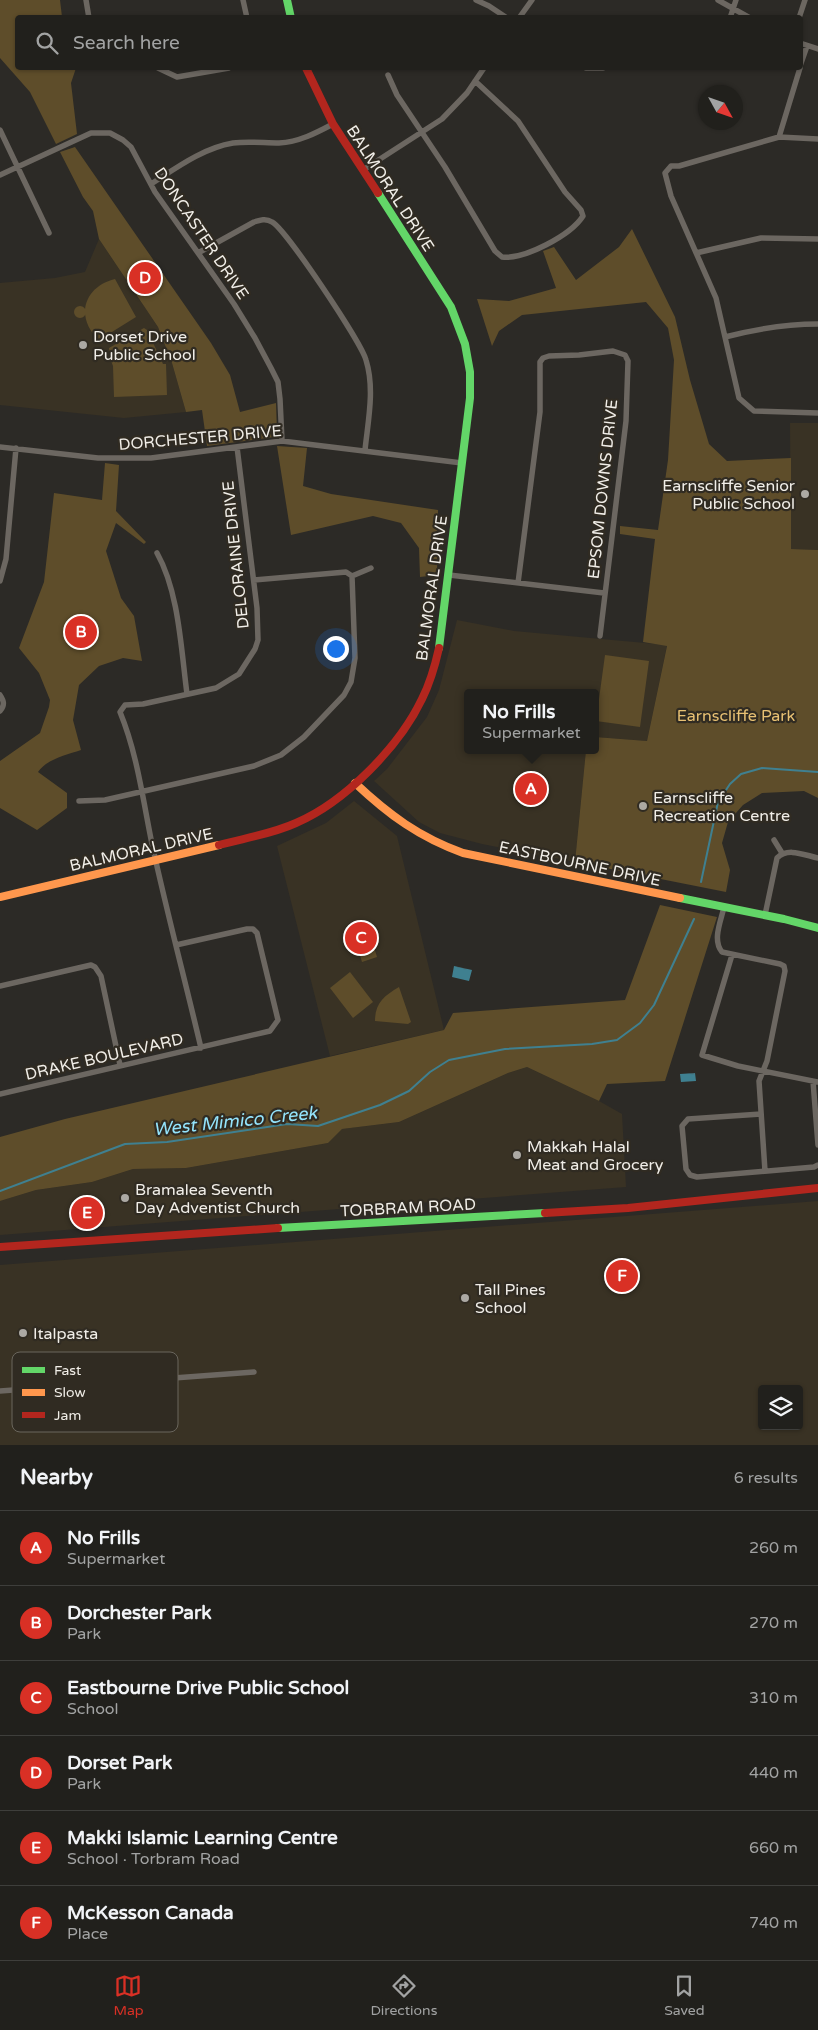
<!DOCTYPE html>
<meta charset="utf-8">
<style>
body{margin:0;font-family:"Varela Round",sans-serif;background:#2d2d29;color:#f1f3f6}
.controls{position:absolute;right:15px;bottom:15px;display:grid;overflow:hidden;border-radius:5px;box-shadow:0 1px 4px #0004}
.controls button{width:45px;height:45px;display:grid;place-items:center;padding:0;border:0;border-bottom:1px solid #3e3e3b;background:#21201c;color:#f1f3f6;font:25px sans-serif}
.compass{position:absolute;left:698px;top:85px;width:45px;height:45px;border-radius:50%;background:#21201c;box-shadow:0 1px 4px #0004;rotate:130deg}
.you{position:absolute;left:335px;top:648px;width:18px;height:18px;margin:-12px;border:4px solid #fff;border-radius:50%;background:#1a73e8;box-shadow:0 0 0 8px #1a73e833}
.badge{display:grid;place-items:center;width:32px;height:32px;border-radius:50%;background:#d93025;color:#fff;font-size:16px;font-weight:700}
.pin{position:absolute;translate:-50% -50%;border:2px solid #fff;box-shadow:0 1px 5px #0006}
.popup{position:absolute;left:464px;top:689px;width:135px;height:65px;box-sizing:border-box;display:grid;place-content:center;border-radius:5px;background:#21201c;filter:drop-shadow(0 1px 4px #0005);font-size:16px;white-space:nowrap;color:#a2a3a3}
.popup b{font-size:19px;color:#f1f3f6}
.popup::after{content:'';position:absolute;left:50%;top:100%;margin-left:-10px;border:10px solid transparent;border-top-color:#21201c}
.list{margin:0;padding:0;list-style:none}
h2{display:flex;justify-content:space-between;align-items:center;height:65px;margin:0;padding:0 20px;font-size:21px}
h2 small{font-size:16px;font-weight:400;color:#a2a3a3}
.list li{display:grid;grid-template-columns:32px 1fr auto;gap:15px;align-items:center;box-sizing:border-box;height:75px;padding:0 20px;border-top:1px solid #3e3e3b}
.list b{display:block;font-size:19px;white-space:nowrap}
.list p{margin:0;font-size:16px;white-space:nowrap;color:#a2a3a3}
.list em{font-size:16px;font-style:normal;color:#a2a3a3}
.icon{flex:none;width:28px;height:28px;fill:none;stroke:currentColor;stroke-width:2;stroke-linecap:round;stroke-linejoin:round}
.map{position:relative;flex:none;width:818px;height:1445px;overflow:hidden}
.search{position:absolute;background:#21201c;box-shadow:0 1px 4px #0004;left:15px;right:15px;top:15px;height:55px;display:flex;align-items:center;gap:12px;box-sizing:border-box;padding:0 18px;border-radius:5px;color:#a2a3a3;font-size:19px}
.sheet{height:515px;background:#21201c}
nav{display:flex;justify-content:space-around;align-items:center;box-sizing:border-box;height:70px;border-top:1px solid #3e3e3b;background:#21201c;font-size:14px;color:#a2a3a3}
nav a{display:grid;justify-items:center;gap:2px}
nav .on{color:#d93025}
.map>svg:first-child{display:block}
.built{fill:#393224;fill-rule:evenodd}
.green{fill:#5e4d2a}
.water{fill:url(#water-ripples)}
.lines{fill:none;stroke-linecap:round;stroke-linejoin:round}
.stream{stroke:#3f8090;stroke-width:2}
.street{stroke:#6c6761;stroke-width:5.5}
.fast{stroke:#63d668;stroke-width:8}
.slow{stroke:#ff974d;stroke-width:8}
.jam{stroke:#b3261e;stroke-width:8}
.poi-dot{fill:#aca9a4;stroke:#302b22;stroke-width:2}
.labels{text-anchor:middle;stroke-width:4.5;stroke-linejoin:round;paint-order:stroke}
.street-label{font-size:16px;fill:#f1eee8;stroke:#302b22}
.poi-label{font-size:16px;fill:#f1eee8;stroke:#302b22;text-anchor:start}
.park-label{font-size:16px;fill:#e8c173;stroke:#302b22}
.water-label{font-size:18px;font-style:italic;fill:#94e4fc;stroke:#302b22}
.key{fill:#302b22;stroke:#6a665d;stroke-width:1}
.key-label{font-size:14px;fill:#f1eee8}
</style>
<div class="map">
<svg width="818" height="1445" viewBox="0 0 818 1445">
<defs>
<pattern id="water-ripples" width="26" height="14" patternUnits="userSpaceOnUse" patternTransform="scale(1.25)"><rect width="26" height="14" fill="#3f8090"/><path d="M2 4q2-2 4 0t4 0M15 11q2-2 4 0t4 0" fill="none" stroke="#43666f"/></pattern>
</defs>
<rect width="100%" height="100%" fill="#2c2a26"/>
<path class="built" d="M99 239 158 327 172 363 186 412 124 418 0 405V283L55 278 85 272Z
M790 423H818V550L791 549Z
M457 620 514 631 667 645 647 741 595 737V693H467V750H586L575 862 482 844 440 833 419 822 374 781 387 769 427 717 439 690Z
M354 801 397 836 444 1030 330 1056 277 846 326 823Z
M527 1067 599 1101 622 1114 626 1187 0 1235V1201L36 1190 92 1182 133 1169 186 1168 328 1143 342 1129 399 1122 508 1073Z
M818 1201V1445H0V1265ZM762 1389H799V1426H762Z"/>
<path class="green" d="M0 0H60L62 17 18 18V68H76L71 83 77 134 56 144 30 92 0 58Z
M75 147 211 343 230 375 240 412 276 403 277 433 274 437 207 446 202 410 186 412 172 363 158 327 99 239 93 211 83 197 60 152Z
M632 229 675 317 690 380 709 444 727 461 791 458V549L818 550V798L804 791 762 793 743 805 728 822 722 843 730 870 726 892 575 862 586 750H595V737L647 741 667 646 643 642 655 539 620 534V526L658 530 668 460 674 360 668 328 646 302 522 315 499 331 492 346 477 299 509 301 556 288 543 251 554 247 576 280 619 247Z
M115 279 136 317 99 340C75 318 83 287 115 279Z
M74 312a6 6 0 1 1 12 0a6 6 0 1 1-12 0Z
M144 328 147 330 163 364H166L167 395 114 397 113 366 110 358 109 348Z
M277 446 307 448 303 486 331 494 438 510 437 575 420 577 419 548 401 523 373 516 291 535Z
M105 463 119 465 116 511 146 542 144 544 116 523 106 551 121 598 134 616 142 661 123 658 99 666 79 685 73 720 81 750C66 755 47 759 38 772L67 793V808L37 830 0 808V761L40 733 49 707 50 700 39 673 19 648 44 582 54 493 102 500Z
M605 655 649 661 640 727 596 721Z
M660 905 717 917 665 1081 607 1084 599 1101 527 1067 508 1073 399 1122 342 1129 328 1143 186 1168 133 1169 92 1182 36 1190 0 1201V1137L65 1119 444 1030 453 1013 625 1000Z
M373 944 377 957 362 962 358 949Z
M350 972 373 1002 353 1018 330 988Z
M399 987 411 1022 408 1024 375 1021C375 1003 384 996 399 987Z"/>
<path class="water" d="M454 966 472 970 469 981 452 977Z
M695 1073 696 1081 681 1082 680 1074Z"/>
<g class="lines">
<path class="stream" d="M701 882 718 802 730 784 741 774 762 768 818 772
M0 1191 125 1144 167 1142 287 1124 318 1126 380 1105 409 1091 430 1072 449 1060 505 1049 592 1044 617 1040 640 1023 654 1005 694 919"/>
<path class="street" d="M86 0 89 18
M243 0 247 18
M476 0 489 6 507 18
M718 0 750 18
M519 18 532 0
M730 18 736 0
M799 18 805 0
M800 43 818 49
M800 66 807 46
M158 68 177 77 229 68
M586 68H603
M388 75 397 95 445 167 495 251 502 257C524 260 571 235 583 216L581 210 565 192 518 121 475 81
M0 130 49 233
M779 137 800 68
M818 139 779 137 679 166H671L665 173 671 196 716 298 739 398 754 411 818 413
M363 170 442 119 467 93 484 68
M0 175 91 133H110L123 140 131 147 155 192 234 304 255 338 271 368 278 382 280 399 282 441
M151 184C176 168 203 148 233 143 248 141 264 143 279 143 299 142 316 133 333 124
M198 253 254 222C260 220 266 218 272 222 285 228 361 342 366 360 375 389 368 421 365 450
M696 253 761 238 818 239
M725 337C756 329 785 324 818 324
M0 447 98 458H151L282 441 462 463
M157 553C179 592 181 649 187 694
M449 575 604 593
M352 576 371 568
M0 581 6 559 16 448
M518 583 540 412V362L543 358 549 356 579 355 613 351 625 355 628 361 626 421 600 636
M0 695C4 701 5 705 0 711
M79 801 105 800 254 766 281 755 304 737 344 695 351 682 355 658 352 576 346 572 254 580
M774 840 782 853
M724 907C721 921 712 940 722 952L780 964 784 966 785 971 767 1061 759 1081 765 1171
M765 915 777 858C788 847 804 855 818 858
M732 955 702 1055 738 1066 818 1082
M0 986 91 965 95 967 101 976 120 1065
M201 1048C185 980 167 913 152 844 143 800 137 753 120 712L125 705 143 704 216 688 239 674 255 649 258 640 257 608 237 447
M813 1081 818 1145
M0 1094 270 1031 278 1020 257 933 253 929H247L176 945
M761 1114 688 1119 682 1126 686 1169 690 1175 697 1177 814 1167 818 1165
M0 1391 254 1372"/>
<path class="fast" d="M287 0 291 18
M378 193 451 307 465 344 470 372V398L439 648
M680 898 784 919 818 928
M278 1228 545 1213"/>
<path class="slow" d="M355 783C389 815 419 837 463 853L680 898
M0 897 219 845"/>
<path class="jam" d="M306 68 333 124 378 193
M219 845C245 838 272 834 296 823 345 802 399 747 422 699 430 683 435 666 439 648
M545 1213 628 1208 818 1188
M0 1247 278 1228"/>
</g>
<g class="poi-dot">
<circle cx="83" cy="345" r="5"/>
<circle cx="805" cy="494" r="5"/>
<circle cx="643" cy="806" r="5"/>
<circle cx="517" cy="1155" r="5"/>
<circle cx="125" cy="1198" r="5"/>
<circle cx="465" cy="1298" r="5"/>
<circle cx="23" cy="1333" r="5"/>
</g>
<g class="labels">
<g class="street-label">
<text transform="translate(391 188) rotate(57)" y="6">BALMORAL DRIVE</text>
<text transform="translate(202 233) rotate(56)" y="6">DONCASTER DRIVE</text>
<text transform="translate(200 437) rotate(-5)" y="6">DORCHESTER DRIVE</text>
<text transform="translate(602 489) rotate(-84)" y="6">EPSOM DOWNS DRIVE</text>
<text transform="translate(235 555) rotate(-96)" y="6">DELORAINE DRIVE</text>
<text transform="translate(431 588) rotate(-82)" y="6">BALMORAL DRIVE</text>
<text transform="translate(141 849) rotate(-13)" y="6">BALMORAL DRIVE</text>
<text transform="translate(580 863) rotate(12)" y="6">EASTBOURNE DRIVE</text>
<text transform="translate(104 1056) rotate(-13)" y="6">DRAKE BOULEVARD</text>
<text transform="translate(408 1207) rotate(-3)" y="6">TORBRAM ROAD</text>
</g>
<g class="poi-label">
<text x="93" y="342">Dorset Drive<tspan x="93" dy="18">Public School</tspan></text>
<text x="795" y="491" text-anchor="end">Earnscliffe Senior<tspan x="795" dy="18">Public School</tspan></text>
<text x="653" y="803">Earnscliffe<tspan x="653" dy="18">Recreation Centre</tspan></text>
<text x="527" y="1152">Makkah Halal<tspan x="527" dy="18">Meat and Grocery</tspan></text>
<text x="135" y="1195">Bramalea Seventh<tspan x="135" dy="18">Day Adventist Church</tspan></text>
<text x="475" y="1295">Tall Pines<tspan x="475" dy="18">School</tspan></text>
<text x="33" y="1339">Italpasta</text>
</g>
<g class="park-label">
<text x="736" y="721">Earnscliffe Park</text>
</g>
<g class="water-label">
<text transform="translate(235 1121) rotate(-6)" y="6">West Mimico Creek</text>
</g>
</g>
<rect x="12" y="1352" width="166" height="80" rx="8" class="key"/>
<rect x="22" y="1367" width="23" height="6" fill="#63d668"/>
<rect x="22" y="1389" width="23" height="7" fill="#ff974d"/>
<rect x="22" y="1412" width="23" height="6" fill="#b3261e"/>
<g class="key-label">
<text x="54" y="1375">Fast</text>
<text x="54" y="1397">Slow</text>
<text x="54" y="1420">Jam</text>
</g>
</svg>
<div class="controls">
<button><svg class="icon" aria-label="layers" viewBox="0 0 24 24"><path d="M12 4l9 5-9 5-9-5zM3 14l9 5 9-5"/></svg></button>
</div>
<svg class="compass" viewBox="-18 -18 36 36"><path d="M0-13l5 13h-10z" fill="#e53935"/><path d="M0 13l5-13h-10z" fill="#a2a3a3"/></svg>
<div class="you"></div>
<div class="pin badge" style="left:531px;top:789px">A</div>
<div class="popup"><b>No Frills</b>Supermarket</div>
<div class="pin badge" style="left:81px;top:632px">B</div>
<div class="pin badge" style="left:361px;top:938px">C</div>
<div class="pin badge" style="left:145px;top:278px">D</div>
<div class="pin badge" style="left:87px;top:1213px">E</div>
<div class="pin badge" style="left:622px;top:1276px">F</div>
<div class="search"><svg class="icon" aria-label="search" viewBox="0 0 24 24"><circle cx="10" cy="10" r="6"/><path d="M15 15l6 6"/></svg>Search here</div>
</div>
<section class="sheet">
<h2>Nearby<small>6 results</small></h2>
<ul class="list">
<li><span class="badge">A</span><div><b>No Frills</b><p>Supermarket</p></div><em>260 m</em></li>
<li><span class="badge">B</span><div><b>Dorchester Park</b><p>Park</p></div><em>270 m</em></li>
<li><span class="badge">C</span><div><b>Eastbourne Drive Public School</b><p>School</p></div><em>310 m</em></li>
<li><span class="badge">D</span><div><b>Dorset Park</b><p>Park</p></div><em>440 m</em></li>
<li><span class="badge">E</span><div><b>Makki Islamic Learning Centre</b><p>School · Torbram Road</p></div><em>660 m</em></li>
<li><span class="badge">F</span><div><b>McKesson Canada</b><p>Place</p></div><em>740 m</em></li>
</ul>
</section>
<nav>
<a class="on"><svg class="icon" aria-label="map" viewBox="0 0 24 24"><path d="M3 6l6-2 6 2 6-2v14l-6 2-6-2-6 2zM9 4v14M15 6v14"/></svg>Map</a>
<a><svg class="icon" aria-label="directions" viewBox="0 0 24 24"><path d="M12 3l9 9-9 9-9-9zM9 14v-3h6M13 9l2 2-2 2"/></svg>Directions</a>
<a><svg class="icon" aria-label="saved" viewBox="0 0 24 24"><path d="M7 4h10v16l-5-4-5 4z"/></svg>Saved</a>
</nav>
